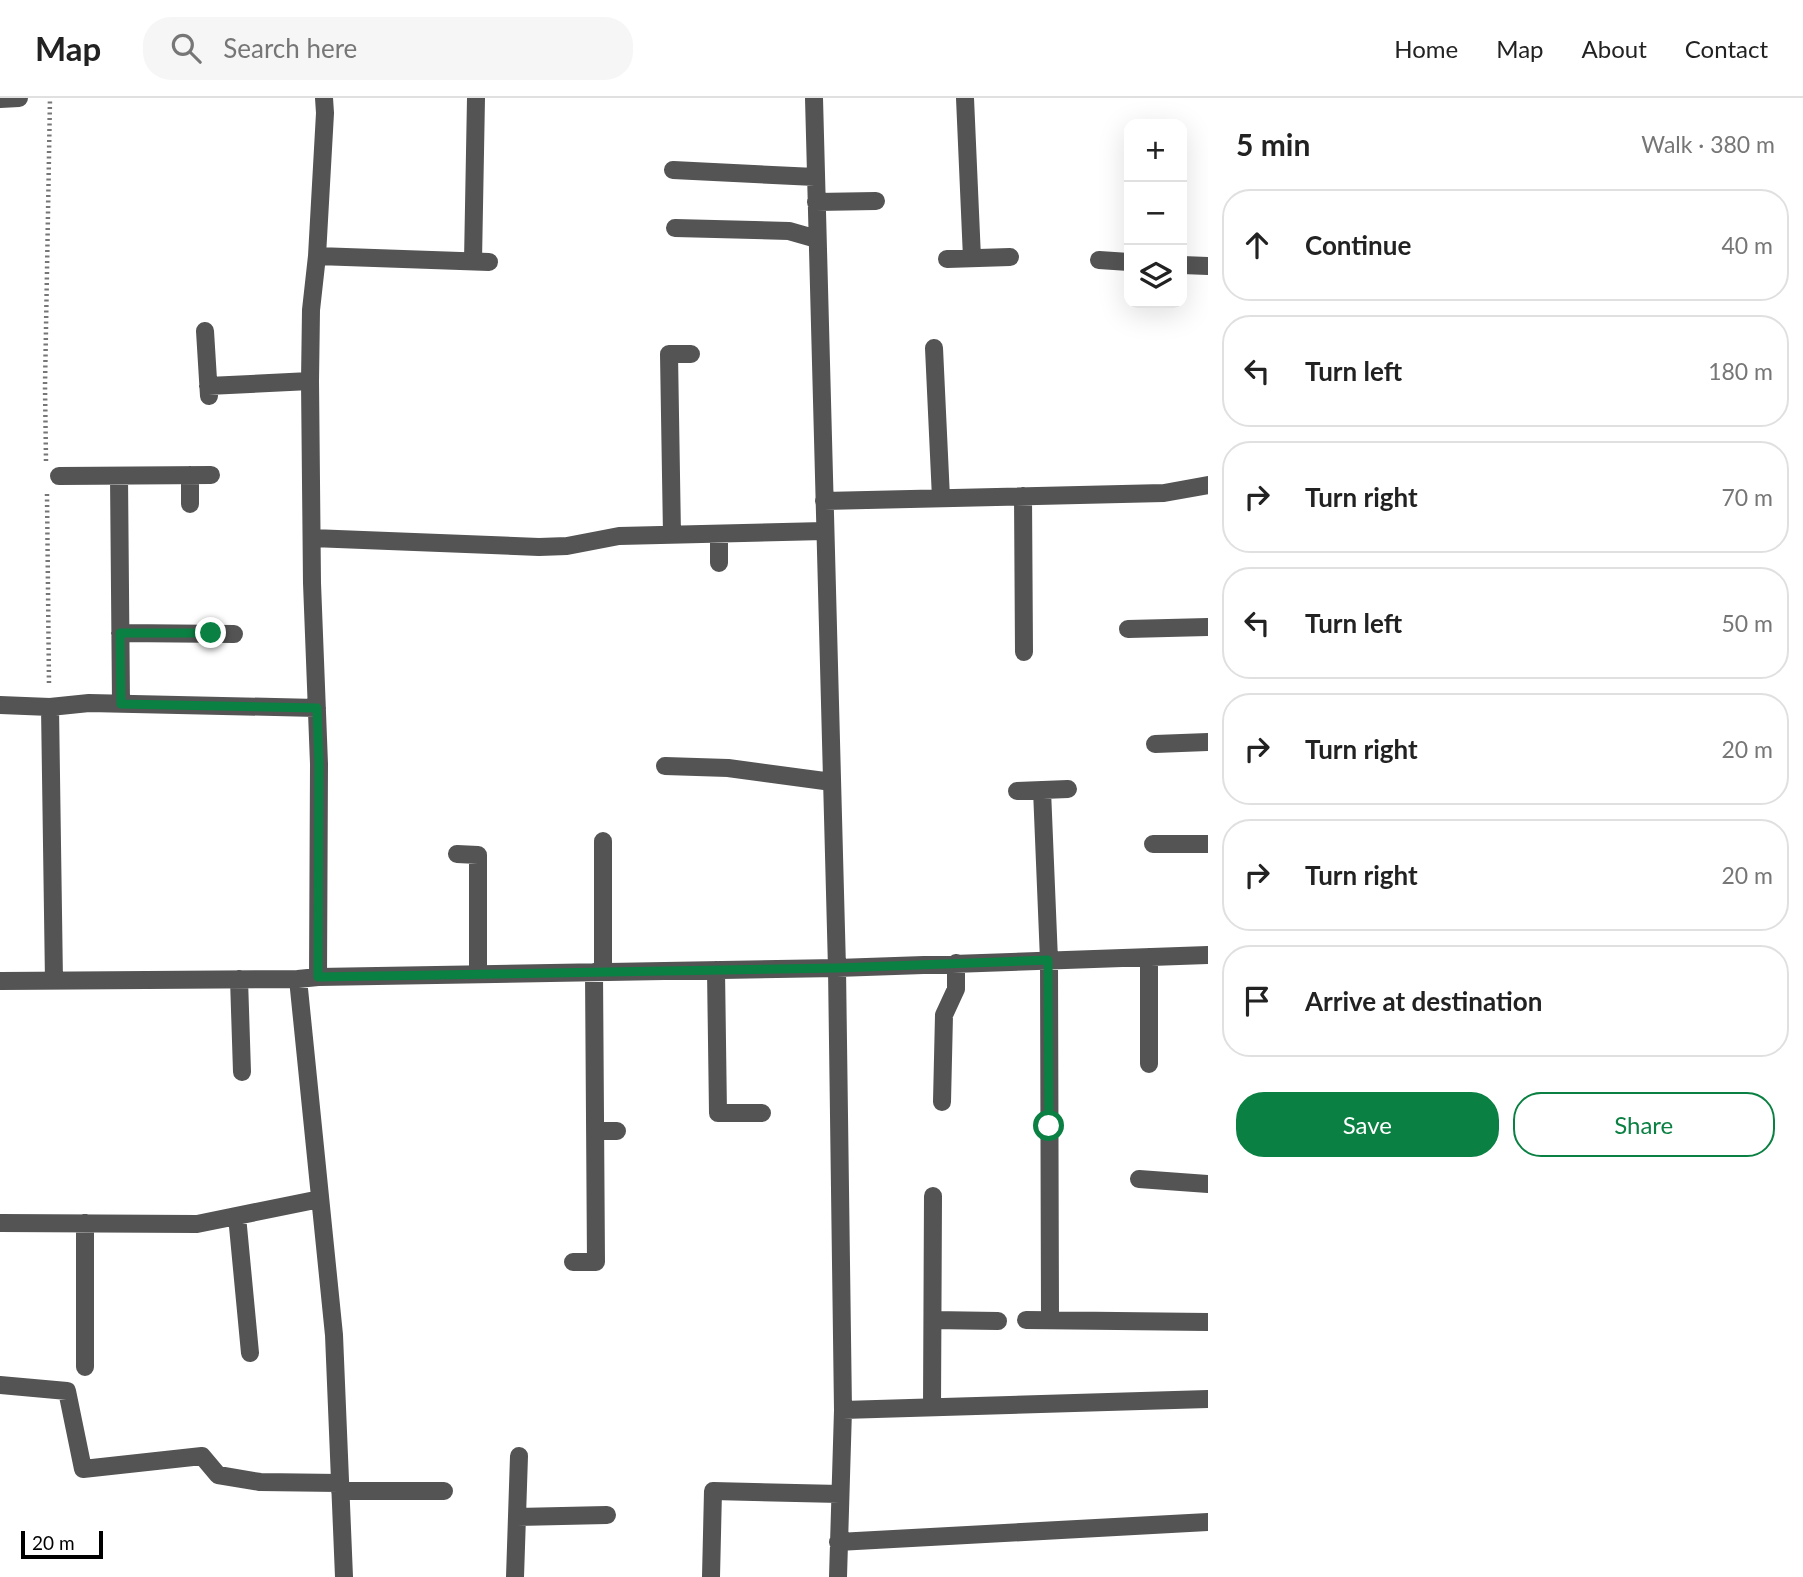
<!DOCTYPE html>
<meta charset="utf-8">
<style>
body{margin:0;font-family:Lato,sans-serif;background:#f6f6f6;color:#222}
.controls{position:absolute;right:21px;top:21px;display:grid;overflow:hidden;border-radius:14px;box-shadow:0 7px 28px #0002}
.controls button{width:63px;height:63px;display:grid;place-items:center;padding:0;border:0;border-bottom:2px solid #e0e0e0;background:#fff;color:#222;font:35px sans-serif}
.scale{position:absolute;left:21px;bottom:18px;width:82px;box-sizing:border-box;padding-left:7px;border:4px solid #000;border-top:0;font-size:19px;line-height:24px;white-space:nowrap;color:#000;-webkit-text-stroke:5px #fff;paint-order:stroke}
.stop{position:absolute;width:21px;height:21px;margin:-16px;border:5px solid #0b8043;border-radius:50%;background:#fff}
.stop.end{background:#0b8043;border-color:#fff;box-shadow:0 2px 7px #0008}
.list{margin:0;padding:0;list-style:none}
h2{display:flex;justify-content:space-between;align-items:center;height:91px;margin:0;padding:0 28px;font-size:30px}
h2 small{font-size:23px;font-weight:400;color:#767676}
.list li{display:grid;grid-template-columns:46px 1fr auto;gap:21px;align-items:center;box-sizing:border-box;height:112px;margin:0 14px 14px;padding:0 14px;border:2px solid #e0e0e0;border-radius:28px}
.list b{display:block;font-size:26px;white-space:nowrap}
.list em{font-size:23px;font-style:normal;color:#767676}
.actions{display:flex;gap:14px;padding:21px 28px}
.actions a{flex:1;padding:16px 0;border:2px solid #0b8043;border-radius:28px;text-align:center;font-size:24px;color:#0b8043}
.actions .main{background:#0b8043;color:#fff}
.icon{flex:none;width:38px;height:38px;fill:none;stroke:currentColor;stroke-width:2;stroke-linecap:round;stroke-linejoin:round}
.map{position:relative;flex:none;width:1208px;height:1479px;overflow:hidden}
header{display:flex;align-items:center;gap:42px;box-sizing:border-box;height:98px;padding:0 35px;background:#fff;border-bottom:2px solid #e0e0e0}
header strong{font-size:33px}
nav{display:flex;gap:38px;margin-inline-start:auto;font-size:24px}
.search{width:490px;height:63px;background:#f6f6f6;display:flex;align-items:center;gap:18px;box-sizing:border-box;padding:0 24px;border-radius:28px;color:#767676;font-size:26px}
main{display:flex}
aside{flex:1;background:#fff}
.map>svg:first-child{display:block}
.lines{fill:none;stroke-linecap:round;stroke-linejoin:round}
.path{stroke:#767676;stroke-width:4.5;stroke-dasharray:2 3.5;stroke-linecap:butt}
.minor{stroke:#545454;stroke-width:18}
.route{stroke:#0b8043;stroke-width:9}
</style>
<header>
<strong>Map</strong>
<div class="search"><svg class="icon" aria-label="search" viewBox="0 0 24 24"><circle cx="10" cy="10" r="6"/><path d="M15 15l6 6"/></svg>Search here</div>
<nav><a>Home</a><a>Map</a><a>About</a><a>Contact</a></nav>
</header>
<main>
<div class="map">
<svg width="1208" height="1479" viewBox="0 0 1208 1479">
<rect width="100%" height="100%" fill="#fff"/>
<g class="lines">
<path class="path" d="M46 363 45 288 50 0
M47 396 49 587"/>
<path class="minor" d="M814 0 837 870 843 1312 838 1479
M965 0 972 160
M0 1 19 0
M673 72 815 79
M816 104 876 103
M675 130 789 133 817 141
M317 158 489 164
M947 161 1010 159
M1099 162 1129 164
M473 163 476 0
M1182 167 1208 168
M205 233 209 298
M934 250 941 400
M208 288 310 283
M59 378 211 377
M119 378 121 605
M1023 398 1024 554
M824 403 1164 395 1208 387
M190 406V377
M719 436V465
M672 437 669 256H691
M312 440 539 449 567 448 619 438 824 433
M1128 531 1208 529
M120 535 234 536
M0 607 50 609 54 883
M50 609 89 605 317 610
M1155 646 1208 644
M665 668 728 670 832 684
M1042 692 1049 862 1050 1222
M1017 693 1068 691
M1153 746H1208
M457 756 478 757V876
M1149 859V966
M716 872 718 1015H762
M603 874V743
M318 879 319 666 312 485 310 283 311 212 317 158 325 15 324 0
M239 881 242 974
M298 881 334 1237 344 1479
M0 883 298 881 318 879 837 870 1208 857
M942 1004 944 917 956 891V865
M595 1033H617
M1139 1081 1208 1086
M237 1118 250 1255
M0 1125 197 1126 320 1101
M85 1125V1269
M573 1164H596L594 874
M933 1222 998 1223
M1026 1222 1208 1224
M0 1287 67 1293 83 1371 202 1358 218 1377 260 1384 339 1385
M932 1309 933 1098
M843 1312 1208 1301
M340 1393H444
M517 1419 607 1417
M838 1444 1208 1424
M515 1479 519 1358
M711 1479 713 1393 840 1396"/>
</g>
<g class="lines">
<path class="route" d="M211 535H120L121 606 317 610 319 666 318 879 837 870 1048 862 1049 1028"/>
</g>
</svg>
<div class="controls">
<button>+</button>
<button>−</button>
<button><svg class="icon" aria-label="layers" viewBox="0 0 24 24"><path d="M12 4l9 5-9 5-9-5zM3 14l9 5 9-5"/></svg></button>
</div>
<div class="scale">20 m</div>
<div class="stop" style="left:1049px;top:1028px"></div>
<div class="stop end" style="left:211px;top:535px"></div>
</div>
<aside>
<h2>5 min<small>Walk · 380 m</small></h2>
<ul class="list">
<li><svg class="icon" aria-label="ahead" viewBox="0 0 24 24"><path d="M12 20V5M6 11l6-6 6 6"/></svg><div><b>Continue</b></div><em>40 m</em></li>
<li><svg class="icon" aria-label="left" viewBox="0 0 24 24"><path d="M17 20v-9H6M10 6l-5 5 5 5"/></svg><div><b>Turn left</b></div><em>180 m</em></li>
<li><svg class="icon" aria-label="right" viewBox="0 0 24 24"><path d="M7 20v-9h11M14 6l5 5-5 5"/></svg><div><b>Turn right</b></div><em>70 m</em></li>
<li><svg class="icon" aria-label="left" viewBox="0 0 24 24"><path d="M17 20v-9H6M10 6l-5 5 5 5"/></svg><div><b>Turn left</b></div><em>50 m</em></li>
<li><svg class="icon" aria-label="right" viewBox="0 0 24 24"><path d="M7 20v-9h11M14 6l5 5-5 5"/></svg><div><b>Turn right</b></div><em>20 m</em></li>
<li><svg class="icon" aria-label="right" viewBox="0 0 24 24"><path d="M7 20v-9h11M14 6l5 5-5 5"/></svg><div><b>Turn right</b></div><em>20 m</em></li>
<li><svg class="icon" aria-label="arrive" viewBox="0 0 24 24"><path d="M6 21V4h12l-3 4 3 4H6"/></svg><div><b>Arrive at destination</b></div></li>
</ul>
<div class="actions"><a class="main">Save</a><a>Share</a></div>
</aside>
</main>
